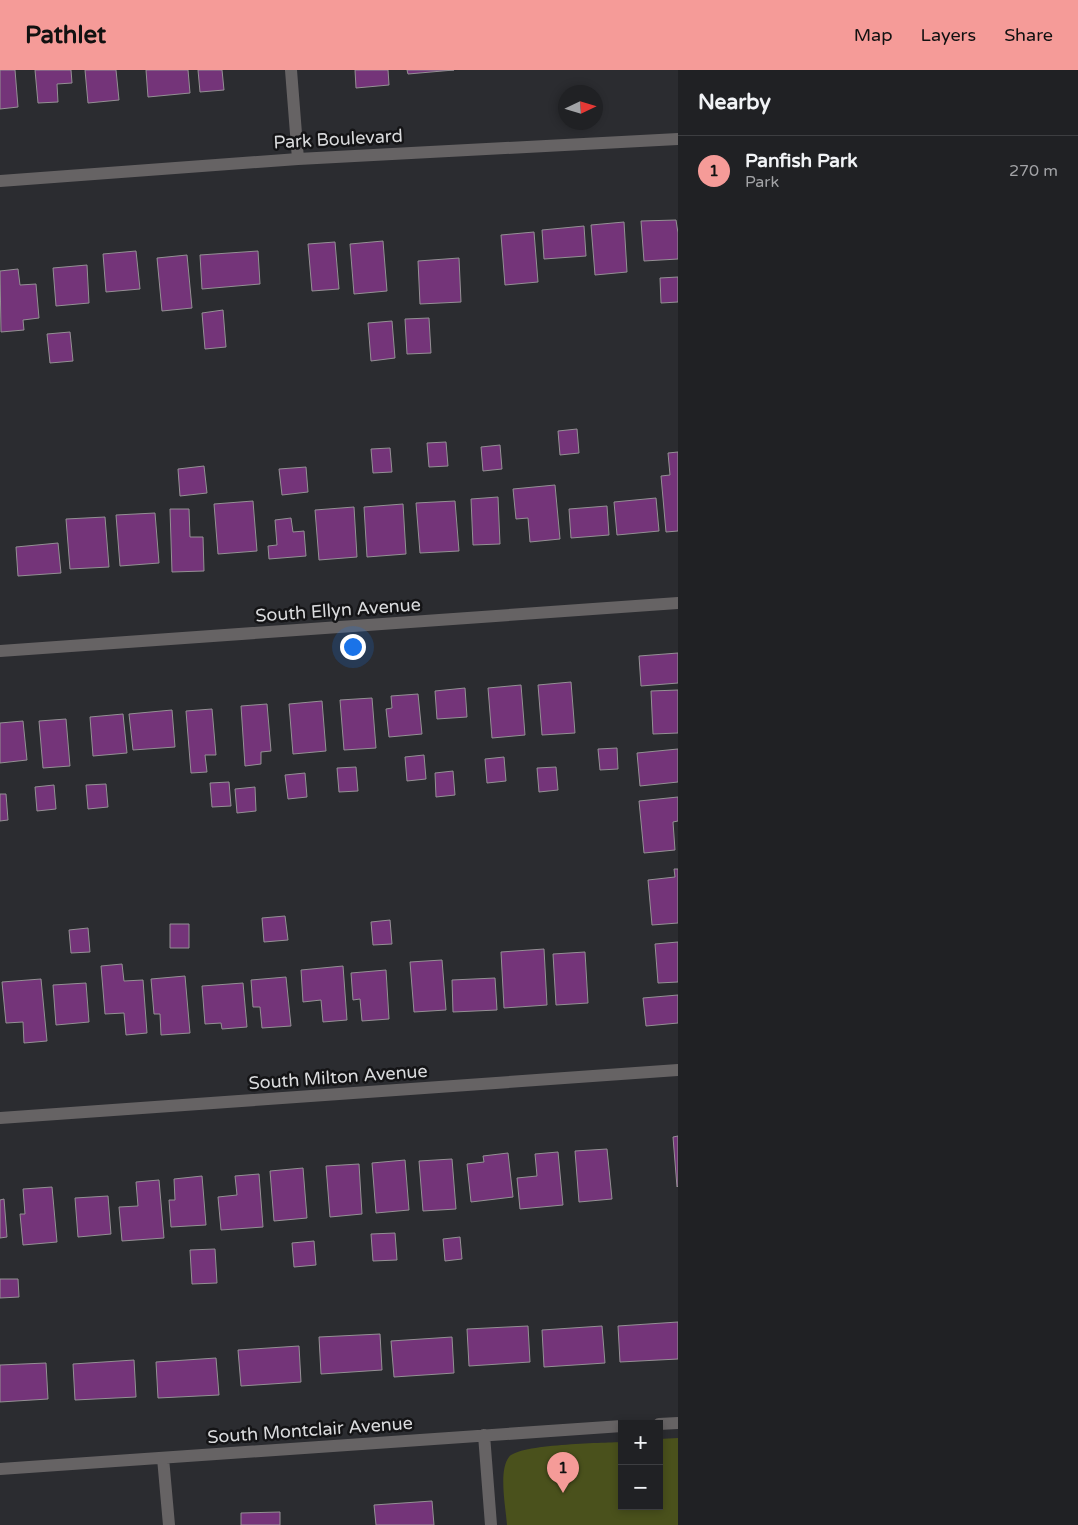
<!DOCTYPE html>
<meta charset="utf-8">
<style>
body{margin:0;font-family:"Varela Round",sans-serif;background:#28292c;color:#f1f3f6}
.controls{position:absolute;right:15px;bottom:15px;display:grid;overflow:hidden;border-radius:0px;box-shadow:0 2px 8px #0003}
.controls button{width:45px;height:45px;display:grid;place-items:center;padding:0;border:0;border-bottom:1px solid #3d3e41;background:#202124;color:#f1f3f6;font:25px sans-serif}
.compass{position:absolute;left:558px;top:15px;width:45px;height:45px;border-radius:50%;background:#202124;box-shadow:0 2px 8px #0003;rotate:86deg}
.you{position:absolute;left:352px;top:576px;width:18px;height:18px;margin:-12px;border:4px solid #fff;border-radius:50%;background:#1a73e8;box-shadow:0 0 0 8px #1a73e833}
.badge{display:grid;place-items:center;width:32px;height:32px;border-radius:50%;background:#f59b98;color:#111;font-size:16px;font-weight:700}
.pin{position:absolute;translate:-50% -41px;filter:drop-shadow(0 1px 2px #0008)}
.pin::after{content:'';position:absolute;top:26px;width:18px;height:15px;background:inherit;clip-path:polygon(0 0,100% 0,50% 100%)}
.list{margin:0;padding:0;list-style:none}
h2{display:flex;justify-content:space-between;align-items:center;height:65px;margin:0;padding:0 20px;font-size:21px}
h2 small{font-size:16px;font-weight:400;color:#a2a3a6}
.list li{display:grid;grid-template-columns:32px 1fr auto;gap:15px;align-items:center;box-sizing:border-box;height:70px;padding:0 20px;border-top:1px solid #3d3e41}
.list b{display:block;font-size:19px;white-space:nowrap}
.list p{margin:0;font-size:16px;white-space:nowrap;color:#a2a3a6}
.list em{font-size:16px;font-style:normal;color:#a2a3a6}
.map{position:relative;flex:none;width:678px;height:1455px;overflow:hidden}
header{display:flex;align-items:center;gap:30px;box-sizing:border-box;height:70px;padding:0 25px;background:#f59b98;color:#111}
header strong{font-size:24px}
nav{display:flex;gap:28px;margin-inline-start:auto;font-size:18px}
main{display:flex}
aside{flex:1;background:#202124}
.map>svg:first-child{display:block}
.green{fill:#4a511c}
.building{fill:#743479;stroke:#949094}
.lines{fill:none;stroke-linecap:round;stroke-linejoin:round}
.street{stroke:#666364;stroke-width:12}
.labels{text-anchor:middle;stroke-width:5;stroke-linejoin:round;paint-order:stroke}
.street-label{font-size:18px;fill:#dadbdd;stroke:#141416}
</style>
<header>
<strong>Pathlet</strong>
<nav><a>Map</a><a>Layers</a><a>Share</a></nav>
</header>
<main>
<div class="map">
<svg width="678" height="1455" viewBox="0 0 678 1455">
<rect width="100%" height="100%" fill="#2b2c30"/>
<path class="green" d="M678 1368V1455H507C506 1438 498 1401 509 1387 519 1374 602 1373 622 1372V1436H659V1369Z"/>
<path class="building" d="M0 0H15L18 37 0 39Z
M35 0H71L72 13 57 14 58 32 38 33Z
M85 0H116L119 30 88 33Z
M146 0H188L190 23 148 27Z
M198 0H222L224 20 200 22Z
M355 0H388L389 15 356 18Z
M407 0H454L408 4Z
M676 150 678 163V189L644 191 641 151Z
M624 152 627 202 595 205 591 155Z
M584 156 586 186 544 189 542 160Z
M534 162 538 212 505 215 501 165Z
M383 171 387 221 354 224 350 174Z
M335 172 339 219 312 221 308 174Z
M136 181 140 219 106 222 103 184Z
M258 181 260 214 202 219 200 185Z
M187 185 192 238 162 241 157 188Z
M459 188 461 232 420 234 418 191Z
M87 195 89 233 56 236 53 198Z
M18 199 20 215 36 214 39 248 23 250 24 260 1 262 0 201Z
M678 207V232L661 233 660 208Z
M223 240 226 277 205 279 202 243Z
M429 248 431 283 407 284 405 249Z
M392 251 395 288 371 291 368 253Z
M70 262 73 291 50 293 47 264Z
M577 359 579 383 560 385 558 361Z
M446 372 448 396 429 397 427 373Z
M500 375 502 399 483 401 481 377Z
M390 378 392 402 373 403 371 379Z
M678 382V461L666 462 661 406 670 405 668 383Z
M204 396 207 423 180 426 178 399Z
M306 397 308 422 282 425 279 399Z
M555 415 560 469 530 472 528 448 516 449 513 419Z
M498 427 500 474 473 475 471 429Z
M656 428 659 461 617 465 614 432Z
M253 431 257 481 218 484 214 434Z
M455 431 459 481 420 483 416 433Z
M403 434 406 484 367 487 364 437Z
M607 436 609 465 571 468 569 439Z
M354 437 357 487 319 490 315 440Z
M170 439H189L190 467H203L204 501 172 502Z
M155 443 159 493 120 496 116 445Z
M105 447 109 497 70 499 66 449Z
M291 448 293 462 304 461 306 486 269 489 268 476 277 475 275 450Z
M58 473 61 503 18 506 16 477Z
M678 583V613L641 616 639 586Z
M571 612 575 663 542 665 538 615Z
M521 615 525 665 492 668 488 618Z
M465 618 467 647 437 649 435 621Z
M678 620V663L653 664 651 621Z
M418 624 422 664 389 667 386 639 392 638 391 626Z
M372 628 376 678 344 680 340 630Z
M322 631 326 681 293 684 289 634Z
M267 634 271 681 261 682V694L245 696 241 636Z
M212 639 216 685H205L207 702 191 703 186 641Z
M172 640 175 677 133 680 129 644Z
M123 644 127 683 93 686 90 647Z
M66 649 70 696 43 698 39 651Z
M23 651 27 690 0 693V653Z
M617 678 618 699 600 700 598 679Z
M678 679V712L640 716 637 683Z
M424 685 426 709 407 711 405 687Z
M504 687 506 711 487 713 485 689Z
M356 697 358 721 339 722 337 698Z
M556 697 558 720 539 722 537 698Z
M453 701 455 725 436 727 435 703Z
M305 703 307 727 288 729 285 705Z
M229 712 231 736 212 737 210 713Z
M106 714 108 737 88 739 86 715Z
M54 715 56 739 37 741 35 717Z
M255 717 256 741 237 743 235 719Z
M0 724H6L8 750 0 751Z
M678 727V751L673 752 675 780 644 783 639 731Z
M674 799H678V853L652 855 648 810 675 807Z
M285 846 288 870 264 872 262 848Z
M390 850 392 874 373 875 371 852Z
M170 854H189V878H170Z
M88 858 90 882 71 883 69 860Z
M678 872V912L658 913 655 874Z
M544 879 547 935 504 938 501 882Z
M585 882 588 933 556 935 553 884Z
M442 890 446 940 414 942 410 892Z
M122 894 124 911 143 910 147 963 126 965 124 943 105 944 101 896Z
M343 896 347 950 323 952 321 930 303 932 301 900Z
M386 900 389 949 362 951 360 929 353 930 351 903Z
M185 906 190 963 161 965 160 944H154L151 909Z
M286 907 291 956 262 958 260 937H253L251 910Z
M495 908 497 940 453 942 452 910Z
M41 909 47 971 24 973 23 952 6 953 2 912Z
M86 913 89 952 56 955 53 915Z
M243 913 247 957 222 959 221 953 205 954 202 916Z
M678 925V953L646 956 643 928Z
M678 1066V1116L677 1117 673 1067Z
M607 1079 612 1129 579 1132 575 1081Z
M558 1082 563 1135 520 1139 517 1108 537 1106 535 1084Z
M508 1083 513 1127 471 1132 467 1094 484 1092 483 1086Z
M452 1089 456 1139 423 1141 419 1091Z
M405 1090 409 1140 376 1143 372 1093Z
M359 1094 362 1144 330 1147 326 1096Z
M303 1098 307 1148 274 1151 270 1101Z
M259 1104 263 1157 221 1160 218 1127 237 1125 235 1106Z
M202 1106 206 1155 171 1157 169 1130H175L174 1109Z
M159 1110 164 1168 122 1171 119 1137 138 1136 136 1112Z
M52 1117 57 1172 23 1175 20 1144H25L23 1119Z
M108 1126 111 1164 78 1167 75 1128Z
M4 1129 7 1167 0 1168V1130Z
M395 1163 397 1190 373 1191 371 1164Z
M460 1167 462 1189 445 1191 443 1169Z
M314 1171 316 1195 294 1197 292 1173Z
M215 1179 217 1213 192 1214 190 1180Z
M0 1209H18L19 1227 0 1228Z
M678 1252V1289L620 1292 618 1256Z
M528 1256 530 1292 469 1296 467 1259Z
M602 1256 605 1293 544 1297 542 1260Z
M380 1264 382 1300 321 1304 319 1267Z
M452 1267 454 1303 394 1307 391 1271Z
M299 1276 301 1312 241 1316 238 1280Z
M216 1288 219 1325 158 1328 156 1292Z
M134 1290 136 1327 75 1330 73 1294Z
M46 1293 48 1329 0 1332V1295Z
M432 1431 434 1455H376L374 1435Z
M280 1442V1455H241V1443Z"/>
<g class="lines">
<path class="street" d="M291 0 298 89
M0 111 298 89 678 69
M0 581 678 533
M0 1048 678 1000
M659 1354 678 1353
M484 1365 491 1455
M163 1388 169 1455
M0 1399 622 1356"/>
</g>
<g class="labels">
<g class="street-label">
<text transform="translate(338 69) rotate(-3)" y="6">Park Boulevard</text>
<text transform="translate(338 540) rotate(-4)" y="6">South Ellyn Avenue</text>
<text transform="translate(338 1007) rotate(-4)" y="6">South Milton Avenue</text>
<text transform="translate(310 1360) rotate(-4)" y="6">South Montclair Avenue</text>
</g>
</g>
</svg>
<div class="controls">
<button>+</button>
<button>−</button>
</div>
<svg class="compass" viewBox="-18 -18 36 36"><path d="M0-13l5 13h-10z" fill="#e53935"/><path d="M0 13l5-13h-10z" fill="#a2a3a6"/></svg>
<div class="you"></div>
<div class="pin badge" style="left:563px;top:1423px">1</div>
</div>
<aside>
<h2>Nearby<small></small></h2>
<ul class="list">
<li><span class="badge">1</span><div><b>Panfish Park</b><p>Park</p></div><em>270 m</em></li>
</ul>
</aside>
</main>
